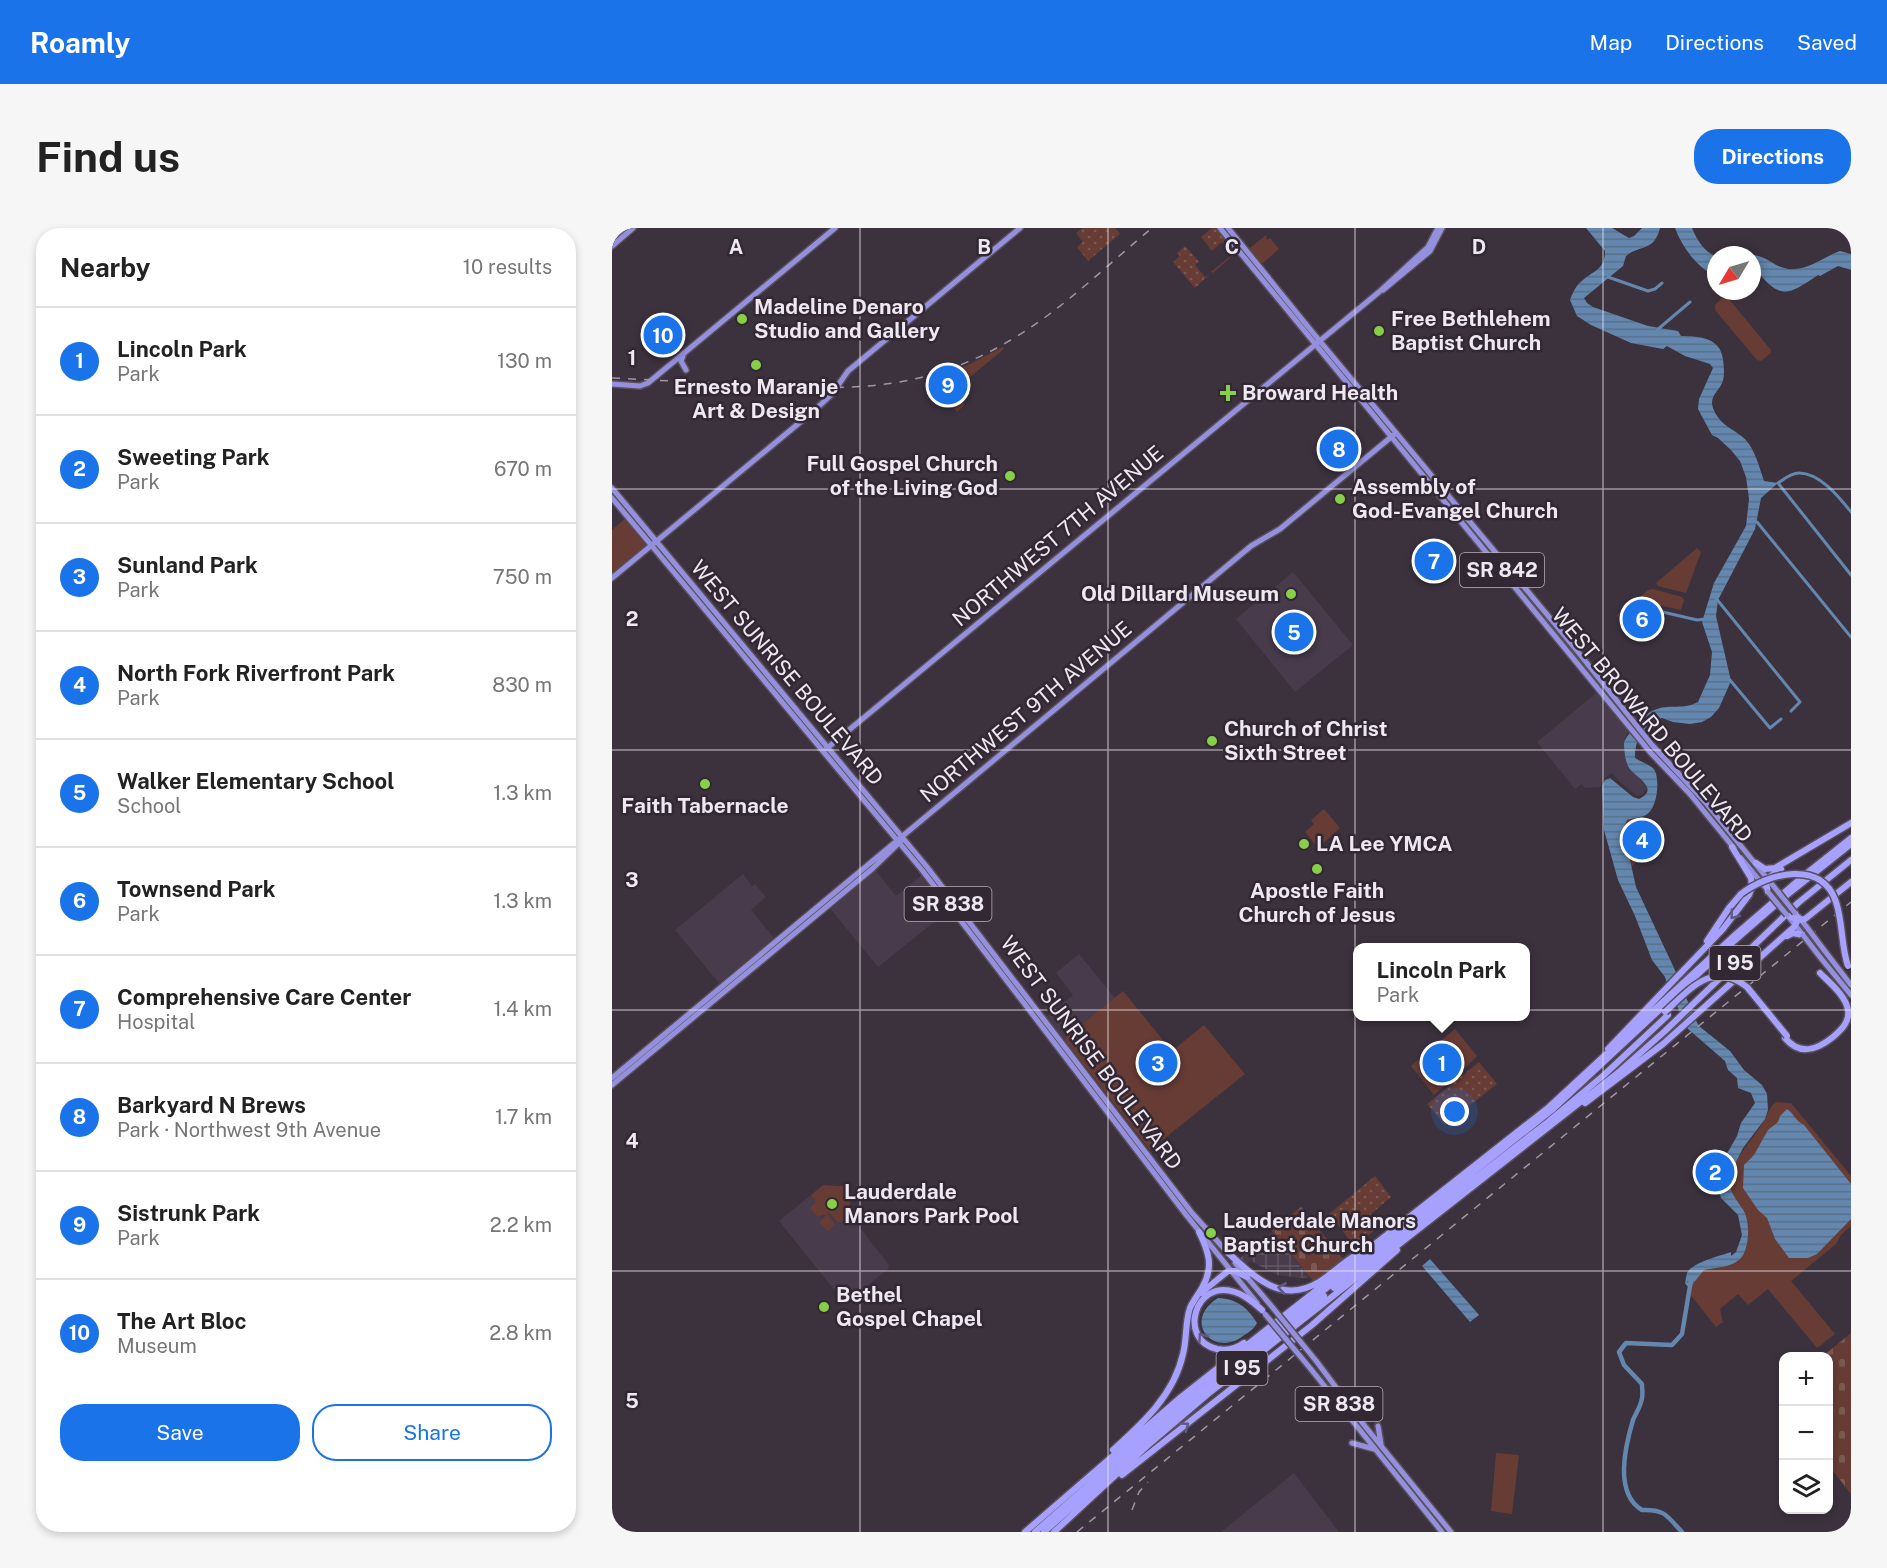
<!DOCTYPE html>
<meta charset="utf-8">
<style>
body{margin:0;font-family:"Public Sans",sans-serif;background:#f6f6f6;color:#222}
.controls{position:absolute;right:18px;bottom:18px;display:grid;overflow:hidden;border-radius:12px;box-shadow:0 3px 9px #0003}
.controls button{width:54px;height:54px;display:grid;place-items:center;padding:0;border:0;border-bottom:2px solid #e0e0e0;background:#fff;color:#222;font:30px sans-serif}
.compass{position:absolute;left:1095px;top:18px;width:54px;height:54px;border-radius:50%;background:#fff;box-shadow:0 3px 9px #0003;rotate:232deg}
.you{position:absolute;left:843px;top:884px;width:21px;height:21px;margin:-15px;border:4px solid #fff;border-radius:50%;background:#1a73e8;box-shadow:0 0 0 9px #1a73e833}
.badge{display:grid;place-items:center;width:39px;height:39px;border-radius:50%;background:#1a73e8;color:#fff;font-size:20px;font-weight:700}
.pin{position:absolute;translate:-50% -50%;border:3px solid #fff;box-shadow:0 2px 6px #0006}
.popup{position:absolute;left:741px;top:715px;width:177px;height:78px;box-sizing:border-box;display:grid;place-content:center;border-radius:12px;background:#fff;filter:drop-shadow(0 2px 4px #0005);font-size:20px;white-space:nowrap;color:#767676}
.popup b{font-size:22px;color:#222}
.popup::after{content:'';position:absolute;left:50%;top:100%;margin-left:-12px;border:12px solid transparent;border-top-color:#fff}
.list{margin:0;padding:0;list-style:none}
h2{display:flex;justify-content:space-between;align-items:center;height:78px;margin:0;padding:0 24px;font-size:26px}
h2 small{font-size:20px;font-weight:400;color:#767676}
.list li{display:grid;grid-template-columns:39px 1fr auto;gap:18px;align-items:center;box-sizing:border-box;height:108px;padding:0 24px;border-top:2px solid #e0e0e0}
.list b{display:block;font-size:22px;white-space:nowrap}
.list p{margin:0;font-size:20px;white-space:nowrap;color:#767676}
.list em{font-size:20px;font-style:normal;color:#767676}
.actions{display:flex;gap:12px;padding:18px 24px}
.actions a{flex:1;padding:14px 0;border:2px solid #1a73e8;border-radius:24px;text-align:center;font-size:21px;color:#1a73e8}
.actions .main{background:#1a73e8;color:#fff}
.icon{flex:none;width:33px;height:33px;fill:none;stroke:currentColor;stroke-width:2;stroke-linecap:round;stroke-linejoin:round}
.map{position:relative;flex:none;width:1239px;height:1304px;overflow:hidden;border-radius:24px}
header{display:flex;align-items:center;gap:36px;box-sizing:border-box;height:84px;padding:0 30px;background:#1a73e8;color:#fff}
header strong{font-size:28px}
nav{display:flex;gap:33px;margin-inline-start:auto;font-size:21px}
.intro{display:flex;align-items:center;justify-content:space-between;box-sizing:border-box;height:144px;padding:0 36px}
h1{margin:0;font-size:42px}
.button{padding:15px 27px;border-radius:24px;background:#1a73e8;color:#fff;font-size:21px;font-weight:700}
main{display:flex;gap:36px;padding:0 36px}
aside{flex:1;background:#fff;border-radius:24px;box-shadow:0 3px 9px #0003}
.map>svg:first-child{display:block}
.built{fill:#483b4b}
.industrial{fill:url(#industrial-grid)}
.grass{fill:url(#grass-dots)}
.cemetery{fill:url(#cemetery-stones)}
.park{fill:#673c35}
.water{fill:url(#water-rules)}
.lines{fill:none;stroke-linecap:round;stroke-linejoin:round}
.canal{stroke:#6387ae;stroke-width:3}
.river{stroke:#6387ae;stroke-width:4.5}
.major-casing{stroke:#584f5a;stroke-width:8}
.highway-casing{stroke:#584f5a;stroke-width:9}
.major{stroke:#9490dd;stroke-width:5}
.highway{stroke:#a6a1fe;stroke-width:6}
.rail{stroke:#9e96a0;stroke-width:1.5;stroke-dasharray:8 8;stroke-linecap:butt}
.major-bridge-casing{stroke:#584f5a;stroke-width:8;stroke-linecap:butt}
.highway-bridge-casing{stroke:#584f5a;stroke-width:9;stroke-linecap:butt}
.major-bridge{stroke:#9490dd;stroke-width:5}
.highway-bridge{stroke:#a6a1fe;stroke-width:6}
.oneway{stroke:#605885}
.grid{fill:none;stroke:#eee8f0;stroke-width:1.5;stroke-opacity:0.55}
.poi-dot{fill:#88cf49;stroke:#322834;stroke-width:2}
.labels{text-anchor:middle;stroke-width:5;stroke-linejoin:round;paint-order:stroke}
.shield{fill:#322834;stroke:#b6aeb8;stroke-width:1.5}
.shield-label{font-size:20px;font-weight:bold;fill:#eee8f0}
.poi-label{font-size:21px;font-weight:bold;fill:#eee8f0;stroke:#322834;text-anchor:start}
.street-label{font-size:21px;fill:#eee8f0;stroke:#322834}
.grid-label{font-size:20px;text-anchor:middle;font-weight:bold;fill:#eee8f0;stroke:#322834;stroke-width:5;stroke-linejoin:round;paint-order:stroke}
</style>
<header>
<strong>Roamly</strong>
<nav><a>Map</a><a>Directions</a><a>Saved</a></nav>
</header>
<div class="intro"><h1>Find us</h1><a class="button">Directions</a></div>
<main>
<aside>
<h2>Nearby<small>10 results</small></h2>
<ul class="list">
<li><span class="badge">1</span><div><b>Lincoln Park</b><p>Park</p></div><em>130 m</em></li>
<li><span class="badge">2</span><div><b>Sweeting Park</b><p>Park</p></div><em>670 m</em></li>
<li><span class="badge">3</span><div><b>Sunland Park</b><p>Park</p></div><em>750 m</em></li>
<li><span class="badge">4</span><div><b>North Fork Riverfront Park</b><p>Park</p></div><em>830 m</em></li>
<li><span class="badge">5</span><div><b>Walker Elementary School</b><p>School</p></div><em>1.3 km</em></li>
<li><span class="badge">6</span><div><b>Townsend Park</b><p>Park</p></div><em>1.3 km</em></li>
<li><span class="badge">7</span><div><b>Comprehensive Care Center</b><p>Hospital</p></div><em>1.4 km</em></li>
<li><span class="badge">8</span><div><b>Barkyard N Brews</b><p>Park · Northwest 9th Avenue</p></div><em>1.7 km</em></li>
<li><span class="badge">9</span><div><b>Sistrunk Park</b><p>Park</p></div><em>2.2 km</em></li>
<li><span class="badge">10</span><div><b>The Art Bloc</b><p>Museum</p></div><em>2.8 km</em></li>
</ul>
<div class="actions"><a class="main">Save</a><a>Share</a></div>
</aside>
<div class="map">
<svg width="1239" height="1304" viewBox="0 0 1239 1304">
<defs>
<pattern id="industrial-grid" width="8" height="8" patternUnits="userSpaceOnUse" patternTransform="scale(1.5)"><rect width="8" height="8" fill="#483b4b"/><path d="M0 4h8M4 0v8" fill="none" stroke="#635765"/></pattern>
<pattern id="grass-dots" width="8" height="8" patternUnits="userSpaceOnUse" patternTransform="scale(1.5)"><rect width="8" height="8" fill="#673c35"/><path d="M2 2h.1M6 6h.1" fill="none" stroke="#7d5853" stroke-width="1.8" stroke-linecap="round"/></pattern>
<pattern id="cemetery-stones" width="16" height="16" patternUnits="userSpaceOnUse" patternTransform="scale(1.5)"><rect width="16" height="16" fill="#673c35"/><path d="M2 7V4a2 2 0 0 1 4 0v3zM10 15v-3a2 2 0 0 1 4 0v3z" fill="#7d5853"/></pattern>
<pattern id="water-rules" width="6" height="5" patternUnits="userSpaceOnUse" patternTransform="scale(1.5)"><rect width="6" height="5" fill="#6387ae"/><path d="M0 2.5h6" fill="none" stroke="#59708a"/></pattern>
</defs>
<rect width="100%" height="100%" fill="#3c323e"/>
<path class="built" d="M681 344 741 417 683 464 624 391Z
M984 465H987L1016 503 1013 511 1014 526 1021 542 1035 560 1031 566 1025 568 1008 554 1000 545 991 551 988 559 973 560 970 556 963 561 925 514Z
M263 642 284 668 309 648 337 682 266 739 217 679Z
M131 646 140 658 143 656 154 669 139 682 162 710 107 755 63 702Z
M467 726 503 770 452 811 434 789 461 767 444 745Z
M199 967 205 974 210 989 217 985 227 995 240 990 277 1037 276 1041 235 1074H232L167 993Z
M682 1245 727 1304H609Z"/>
<path class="industrial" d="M660 1004 697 1049 692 1050 665 1047 639 1033 633 1037 627 1031Z"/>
<path class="grass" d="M471 0H503L508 6 476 33 465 19 471 14 464 5Z
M600 0H604L623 25 601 45 598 42 600 43 620 27 610 14 600 23 589 9Z
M573 18 587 34 583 37 593 49 597 47 583 60 561 34 568 28 565 25Z
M867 834 885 856 833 897 815 876Z
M763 948 779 969 758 987 767 998 743 1019 717 986Z"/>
<path class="cemetery" d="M689 979 732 1032 702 1054 659 1002Z
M1239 1105V1266L1217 1238 1216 1128H1211Z"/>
<path class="park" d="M654 7 655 12 658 10 667 21 651 35 647 34 638 23V20Z
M1110 70H1116L1159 122V125L1149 133 1145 132 1103 82V77Z
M391 119 392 121 341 163 353 177 345 184 318 151 356 137Z
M13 291 34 317 0 345V302Z
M1085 320 1089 324 1074 365 1046 358 1044 355Z
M1041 361 1070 369 1072 372 1069 382 1025 372 1036 362Z
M1017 378 1046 386 1042 399 1004 388Z
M712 581 728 600 706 620 693 604 702 596 699 592Z
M1032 589 1050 614 1019 639 1011 601 1015 592Z
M511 763 560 823 592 797 633 846 538 922 452 811Z
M843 801 865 828 851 842 822 867 799 838Z
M1164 874 1179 875 1239 948V998L1229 1007 1224 1016 1179 1053 1223 1106 1205 1120 1156 1061 1136 1077 1126 1066 1108 1081 1111 1094 1104 1099 1077 1065 1081 1054 1092 1042 1107 1040 1127 1033 1133 984 1119 965 1116 950C1126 926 1138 915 1152 893 1156 886 1157 880 1164 874Z
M211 957 239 959 238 979 240 990 226 995 217 985 215 986 223 996 216 1003 207 994 215 987 205 988 198 980 204 974 199 967Z
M884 1225 907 1227 900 1286 879 1283Z"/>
<path class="water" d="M974 0H1000L1017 10 1022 8 1030 0H1048C1042 24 1029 16 1014 28L1011 38 972 70 975 75 981 79 1036 98 1066 103 1069 108C1088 108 1109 110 1111 132 1112 140 1113 148 1110 155 1106 164 1097 169 1101 180 1107 197 1122 201 1133 211 1143 222 1147 238 1152 253L1166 255 1149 270 1143 301 1106 372 1104 388 1119 453 1107 480 1099 489 1090 494 1078 496 1061 494 1050 490C1031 497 1023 510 1023 530 1029 534 1040 537 1043 543 1048 554 1045 581 1034 587 1028 590 1021 590 1015 592L1011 601 1024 659 1062 740 1083 791 1087 798 1118 823 1132 842 1150 857 1155 866 1156 882 1153 891 1131 920 1116 950C1117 964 1125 972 1132 983 1138 994 1138 1023 1127 1032 1119 1039 1103 1040 1092 1042L1079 1058H1075L1073 1055C1073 1054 1075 1046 1075 1045 1081 1034 1108 1028 1119 1024V1028L1124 1024 1130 1007 1126 987 1109 970 1104 954 1109 936 1125 908 1129 895 1143 875 1139 865 1126 860 1125 850 1116 842 1113 833 1076 801 1057 761 1053 749 1040 732 1023 688 1006 652 992 602 990 558 993 552 998 550 1021 569 1027 571C1050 560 1020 548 1016 538 1013 532 1012 521 1012 514 1019 502 1031 485 1045 481 1059 476 1071 482 1086 474L1098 447 1100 424 1090 394 1102 355 1134 298 1137 271 1134 249 1128 233 1119 222 1106 210 1100 207 1086 181 1087 171 1101 140 1098 136 1073 128 1055 118 1051 121 1019 115 979 97 965 88 958 72C961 64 964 57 971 52 983 42 993 41 993 23Z
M1063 0H1080C1085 12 1092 24 1104 28V48C1085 40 1070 19 1063 0Z
M1228 23 1239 26V42L1226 38 1208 48 1206 47C1175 68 1169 72 1144 42H1140V27H1132C1155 25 1158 38 1176 41 1196 43 1211 29 1228 23Z
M1175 881C1182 885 1182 892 1192 897L1239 956V991L1205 1026 1196 1030H1177L1163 1011 1155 990 1146 982 1131 960 1132 937 1142 927 1156 902 1166 894 1168 888Z
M818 1031 867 1087 858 1094 810 1038Z
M606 1070C625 1071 635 1079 645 1095 642 1101 637 1104 631 1108 600 1131 570 1092 606 1070Z"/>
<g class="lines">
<path class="canal" d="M996 49 1036 63 1043 61 1050 55
M1045 102 1078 74
M1239 284C1227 269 1208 245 1187 245 1179 245 1172 251 1166 255L1239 347
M1145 294 1239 409
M1103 369 1188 474 1179 483
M1021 377 1085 392 1094 391
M1118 452 1158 500 1169 491"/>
<path class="river" d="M1070 1304C1055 1288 1053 1281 1030 1282 1002 1265 1013 1219 1021 1192 1024 1185 1029 1178 1030 1170 1031 1166 1030 1161 1030 1156L1012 1137 1007 1124 1014 1115 1060 1117 1070 1106 1079 1052"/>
<defs>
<path id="major" d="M608 0 1038 524 1078 566 1122 620
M616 0 697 100 962 419 1040 517 1094 575 1167 665
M0 10 12 0
M0 18 21 0
M771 62 818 23 830 0
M71 128 69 133 74 142
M0 156 28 158 36 155 223 0
M0 260 315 639 580 985 616 1025
M0 270 310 642 575 988 645 1075
M0 350 204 181 220 166 236 143 408 0
M214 521 767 64 816 19 826 0
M1129 630 1152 658
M1176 688 1191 707
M1187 689 1197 702
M1212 722 1239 757
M1208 729 1239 767
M0 850 639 318 668 301 784 205
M0 857 260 641 289 613
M623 1035 661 1080
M705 1134 752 1197 839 1304
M698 1140 830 1304
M766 1198 769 1216
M740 1215 762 1221"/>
<path id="highway" d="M1144 635 1153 641 1163 640 1239 595
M1156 664 1154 656 1156 650 1169 641
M1175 687 1186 692 1193 691 1239 654
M1175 708 1181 705 1191 707
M1095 713 1117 680 1129 666
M1173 810C1188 828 1205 822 1221 809 1229 802 1238 794 1236 782 1234 768 1218 755 1208 745
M996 821 1111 701 1137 667 1140 659 1139 650 1120 619
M973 875 1051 816 1182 699 1186 692 1183 685
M614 1023C640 1046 668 1078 707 1054 720 1046 730 1035 744 1027
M722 1060 937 893 992 847 1056 787
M589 1065 616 1043H623L635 1049
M632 1115C624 1121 615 1123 605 1121 565 1112 583 1050 623 1064 633 1067 642 1075 650 1082
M501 1222C531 1195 562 1167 571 1126 575 1111 573 1094 578 1080 581 1073 586 1067 590 1060 602 1039 597 1024 587 1004
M510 1247 700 1097 785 1022
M413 1304 569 1169 937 879 1123 707 1195 645 1239 610
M423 1304 578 1168 940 882 1114 720 1175 667 1239 616
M432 1304 566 1185 712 1068
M442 1304 535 1218 596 1166 1008 843 1053 803 1186 675 1239 632"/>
</defs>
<use href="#major" class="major-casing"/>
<use href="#highway" class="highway-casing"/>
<use href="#major" class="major"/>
<use href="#highway" class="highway"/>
<path class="rail" d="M0 150C46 152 91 155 137 157 235 162 309 165 397 113 449 83 494 38 540 0
M520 1282 527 1264 536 1254
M465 1304 1239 674"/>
<defs>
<path id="major-bridge" d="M1156 664 1175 687
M1167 665 1183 685
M1197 702 1212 722
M1191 707 1208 729
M661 1080 705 1134
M653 1086 698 1140"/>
<path id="highway-bridge" d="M1129 666C1156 645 1210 631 1224 674 1231 695 1229 718 1236 738
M1053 784C1078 761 1101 732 1135 759L1175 808"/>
</defs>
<use href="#major-bridge" class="major-bridge-casing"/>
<use href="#highway-bridge" class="highway-bridge-casing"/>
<use href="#major-bridge" class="major-bridge"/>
<use href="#highway-bridge" class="highway-bridge"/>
</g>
<defs><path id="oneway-chevron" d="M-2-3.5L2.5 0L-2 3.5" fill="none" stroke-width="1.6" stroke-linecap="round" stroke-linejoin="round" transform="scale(1.5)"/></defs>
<g class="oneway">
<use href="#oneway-chevron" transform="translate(1122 687) rotate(129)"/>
<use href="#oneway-chevron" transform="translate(670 1060) rotate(-171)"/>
<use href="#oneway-chevron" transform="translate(590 1109) rotate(-125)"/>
<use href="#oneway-chevron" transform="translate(573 1198) rotate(-37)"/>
</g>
<path class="grid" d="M248 0V1304M496 0V1304M743 0V1304M991 0V1304M0 261H1239M0 522H1239M0 782H1239M0 1043H1239"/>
<g class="poi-dot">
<circle cx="130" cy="91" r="6"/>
<circle cx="767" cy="103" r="6"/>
<circle cx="144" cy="137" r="6"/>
<path d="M613 156h6v6h6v6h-6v6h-6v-6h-6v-6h6z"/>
<circle cx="398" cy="248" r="6"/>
<circle cx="728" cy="271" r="6"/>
<circle cx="679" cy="366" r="6"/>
<circle cx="600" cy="513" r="6"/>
<circle cx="93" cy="556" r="6"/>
<circle cx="692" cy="616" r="6"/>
<circle cx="705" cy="641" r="6"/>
<circle cx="220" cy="976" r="6"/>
<circle cx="599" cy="1005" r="6"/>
<circle cx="212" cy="1079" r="6"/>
</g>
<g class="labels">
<g class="shield">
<rect x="848" y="325" width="84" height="34" rx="4.5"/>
<rect x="292.5" y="659" width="87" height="34" rx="4.5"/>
<rect x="1097.5" y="718" width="51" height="34" rx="4.5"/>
<rect x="604.5" y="1123" width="51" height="34" rx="4.5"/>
<rect x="683.5" y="1159" width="87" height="34" rx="4.5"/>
</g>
<g class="shield-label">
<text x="890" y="349">SR 842</text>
<text x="336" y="683">SR 838</text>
<text x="1123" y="742">I 95</text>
<text x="630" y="1147">I 95</text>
<text x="727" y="1183">SR 838</text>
</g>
<g class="poi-label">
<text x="142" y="86">Madeline Denaro<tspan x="142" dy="24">Studio and Gallery</tspan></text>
<text x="779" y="98">Free Bethlehem<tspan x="779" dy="24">Baptist Church</tspan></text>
<text x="144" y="166" text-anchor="middle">Ernesto Maranje<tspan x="144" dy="24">Art &amp; Design</tspan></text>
<text x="630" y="172">Broward Health</text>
<text x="386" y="243" text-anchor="end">Full Gospel Church<tspan x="386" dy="24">of the Living God</tspan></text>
<text x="740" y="266">Assembly of<tspan x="740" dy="24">God-Evangel Church</tspan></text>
<text x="667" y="373" text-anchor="end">Old Dillard Museum</text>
<text x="612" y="508">Church of Christ<tspan x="612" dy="24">Sixth Street</tspan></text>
<text x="93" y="585" text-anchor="middle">Faith Tabernacle</text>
<text x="704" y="623">LA Lee YMCA</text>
<text x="705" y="670" text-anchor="middle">Apostle Faith<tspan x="705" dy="24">Church of Jesus</tspan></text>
<text x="232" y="971">Lauderdale<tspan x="232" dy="24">Manors Park Pool</tspan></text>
<text x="611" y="1000">Lauderdale Manors<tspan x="611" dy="24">Baptist Church</tspan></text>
<text x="224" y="1074">Bethel<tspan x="224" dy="24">Gospel Chapel</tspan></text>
</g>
<g class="street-label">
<text transform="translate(446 308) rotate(-40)" y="7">NORTHWEST 7TH AVENUE</text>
<text transform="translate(175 445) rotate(50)" y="7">WEST SUNRISE BOULEVARD</text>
<text transform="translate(414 484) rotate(-40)" y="7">NORTHWEST 9TH AVENUE</text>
<text transform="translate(1040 497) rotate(50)" y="7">WEST BROWARD BOULEVARD</text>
<text transform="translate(479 825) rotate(53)" y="7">WEST SUNRISE BOULEVARD</text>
</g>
</g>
<g class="grid-label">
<text x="124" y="26">A</text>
<text x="372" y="26">B</text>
<text x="620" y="26">C</text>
<text x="867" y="26">D</text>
<text x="20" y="137">1</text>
<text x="20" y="398">2</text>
<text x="20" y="659">3</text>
<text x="20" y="920">4</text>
<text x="20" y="1180">5</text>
</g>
</svg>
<div class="controls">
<button>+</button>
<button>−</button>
<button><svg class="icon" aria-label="layers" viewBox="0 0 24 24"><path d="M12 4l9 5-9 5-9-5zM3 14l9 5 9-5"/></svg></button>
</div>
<svg class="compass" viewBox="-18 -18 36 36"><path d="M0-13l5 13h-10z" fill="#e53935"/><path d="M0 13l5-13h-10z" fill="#767676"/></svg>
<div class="you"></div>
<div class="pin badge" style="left:830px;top:835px">1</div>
<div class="popup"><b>Lincoln Park</b>Park</div>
<div class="pin badge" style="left:1103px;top:944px">2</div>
<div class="pin badge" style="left:546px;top:835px">3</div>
<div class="pin badge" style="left:1030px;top:612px">4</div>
<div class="pin badge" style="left:682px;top:404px">5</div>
<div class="pin badge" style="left:1030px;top:391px">6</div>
<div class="pin badge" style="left:822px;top:333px">7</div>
<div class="pin badge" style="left:727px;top:221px">8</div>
<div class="pin badge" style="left:336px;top:157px">9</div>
<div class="pin badge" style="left:51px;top:107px">10</div>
</div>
</main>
